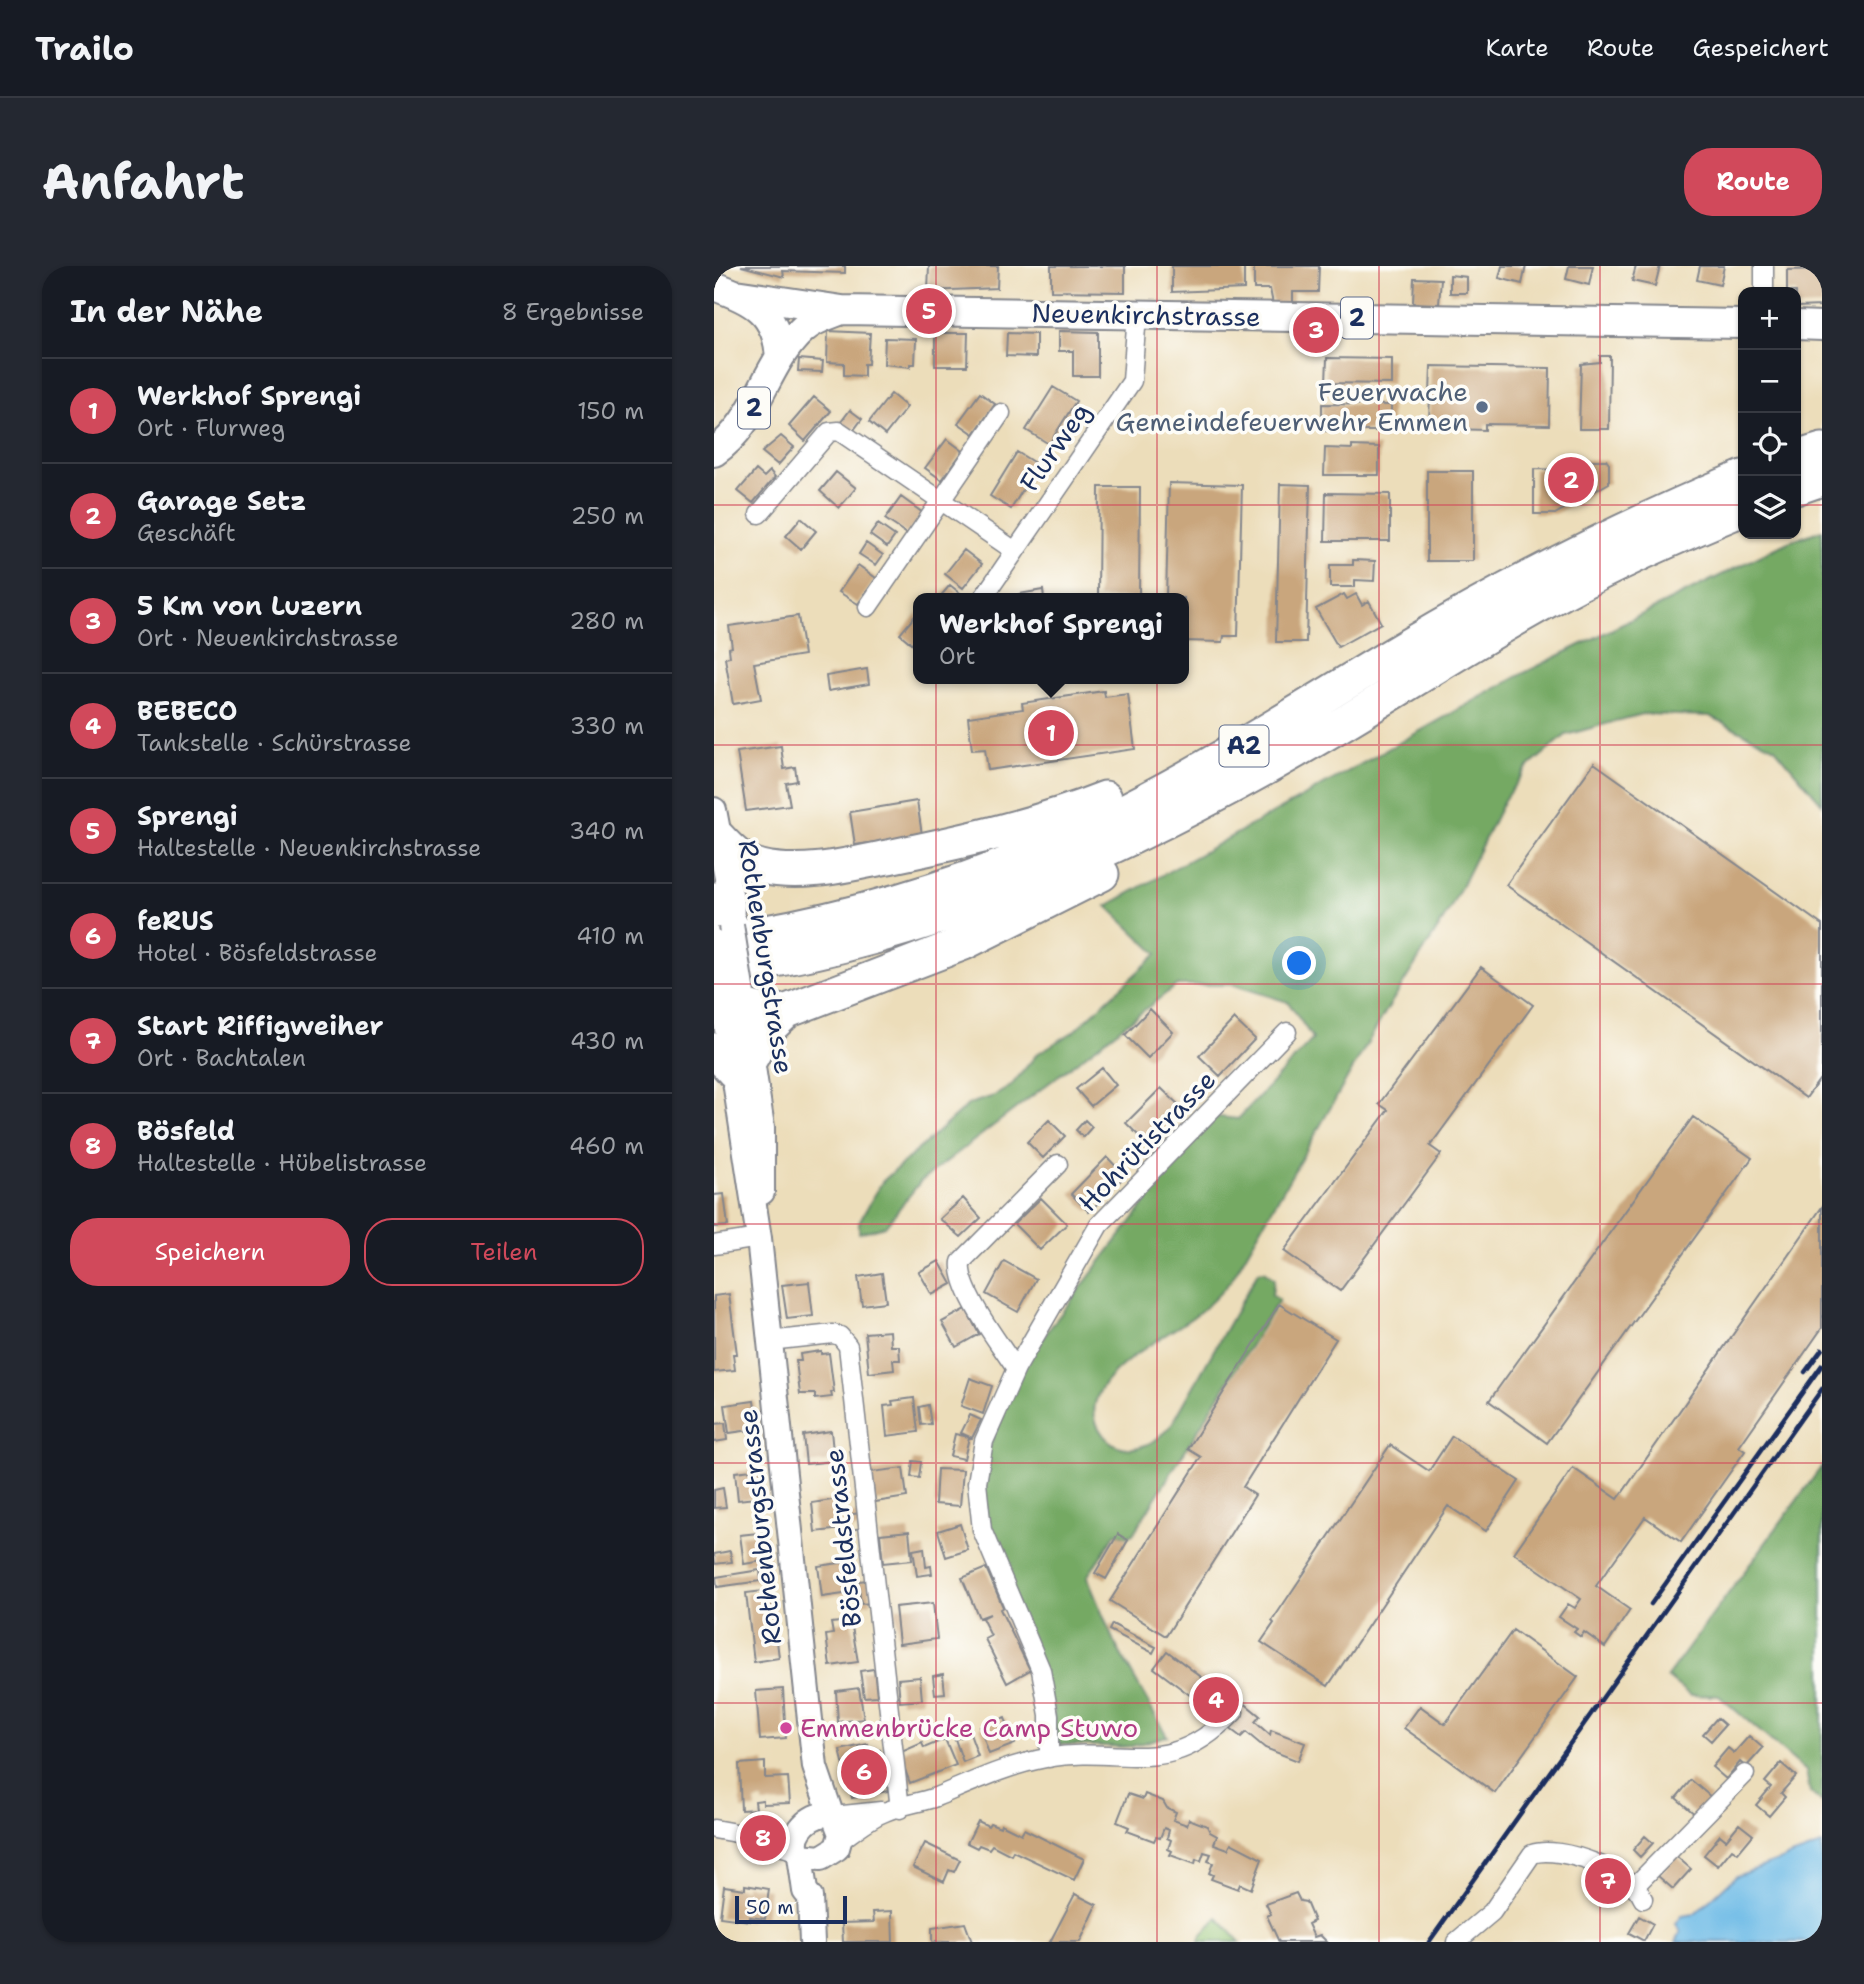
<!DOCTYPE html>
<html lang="de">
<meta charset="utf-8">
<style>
body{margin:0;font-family:"Shantell Sans",sans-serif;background:#242831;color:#f1f3f6}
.controls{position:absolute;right:21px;top:21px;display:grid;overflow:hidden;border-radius:14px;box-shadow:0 2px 5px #0004}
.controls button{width:63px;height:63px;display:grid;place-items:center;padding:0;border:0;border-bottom:2px solid #363941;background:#171b24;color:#f1f3f6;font:35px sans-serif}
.scale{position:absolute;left:21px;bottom:18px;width:112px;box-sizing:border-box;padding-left:7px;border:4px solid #1b2f5e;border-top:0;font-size:19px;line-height:24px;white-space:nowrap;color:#1b2f5e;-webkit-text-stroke:5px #fdfcf7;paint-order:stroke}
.you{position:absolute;left:586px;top:698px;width:24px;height:24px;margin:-18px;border:5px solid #fff;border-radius:50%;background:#1a73e8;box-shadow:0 0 0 10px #1a73e833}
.badge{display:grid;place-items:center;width:46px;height:46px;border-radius:50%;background:#d1495b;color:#fff;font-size:23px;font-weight:700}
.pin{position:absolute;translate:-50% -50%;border:4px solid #fff;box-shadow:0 2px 7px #0006}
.popup{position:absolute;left:199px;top:327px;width:276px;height:91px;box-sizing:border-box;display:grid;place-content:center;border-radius:14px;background:#171b24;filter:drop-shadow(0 2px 5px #0005);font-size:23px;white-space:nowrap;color:#9ea1a6}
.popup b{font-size:26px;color:#f1f3f6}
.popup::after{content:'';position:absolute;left:50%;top:100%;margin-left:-14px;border:14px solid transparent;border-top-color:#171b24}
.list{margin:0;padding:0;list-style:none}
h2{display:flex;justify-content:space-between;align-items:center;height:91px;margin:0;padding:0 28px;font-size:30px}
h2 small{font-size:23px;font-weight:400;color:#9ea1a6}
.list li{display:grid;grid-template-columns:46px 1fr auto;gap:21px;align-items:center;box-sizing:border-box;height:105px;padding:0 28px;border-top:2px solid #363941}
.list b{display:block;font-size:26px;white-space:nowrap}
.list p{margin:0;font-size:23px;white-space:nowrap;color:#9ea1a6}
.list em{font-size:23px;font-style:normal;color:#9ea1a6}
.actions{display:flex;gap:14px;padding:21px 28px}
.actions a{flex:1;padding:16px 0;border:2px solid #d1495b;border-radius:28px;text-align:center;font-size:24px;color:#d1495b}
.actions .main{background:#d1495b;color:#fff}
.icon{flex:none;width:38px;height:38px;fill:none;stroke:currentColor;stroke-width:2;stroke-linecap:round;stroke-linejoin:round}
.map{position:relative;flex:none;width:1108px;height:1676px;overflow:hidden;border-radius:28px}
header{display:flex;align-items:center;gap:42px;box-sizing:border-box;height:98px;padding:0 35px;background:#171b24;border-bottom:2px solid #363941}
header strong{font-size:33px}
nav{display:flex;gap:38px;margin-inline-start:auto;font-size:24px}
.intro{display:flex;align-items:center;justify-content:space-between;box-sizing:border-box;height:168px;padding:0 42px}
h1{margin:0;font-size:49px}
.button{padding:18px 32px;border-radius:28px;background:#d1495b;color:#fff;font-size:24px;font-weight:700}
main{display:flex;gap:42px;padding:0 42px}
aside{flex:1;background:#171b24;border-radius:28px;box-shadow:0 2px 5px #0004}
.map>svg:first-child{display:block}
.green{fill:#92c372;stroke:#567968;stroke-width:2}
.forest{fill:#75a964;stroke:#486c61;stroke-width:2}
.water{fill:#6cbae6;stroke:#4474a2;stroke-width:2}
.building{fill:#c9a67d}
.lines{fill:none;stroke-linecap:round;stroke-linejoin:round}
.minor-casing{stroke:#84868c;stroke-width:21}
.secondary-casing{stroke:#84868c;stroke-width:28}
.primary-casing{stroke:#84868c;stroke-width:32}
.motorway-casing{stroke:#84868c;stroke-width:37}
.minor{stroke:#fff;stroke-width:18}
.secondary{stroke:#fff;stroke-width:24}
.primary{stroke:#fff;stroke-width:28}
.motorway{stroke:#fff;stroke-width:33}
.rail{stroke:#1b2f5e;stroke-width:4.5}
.secondary-bridge-casing{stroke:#84868c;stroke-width:28;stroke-linecap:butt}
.secondary-bridge{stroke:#fff;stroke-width:24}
.grid{fill:none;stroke:#d1495b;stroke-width:2;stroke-opacity:0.55}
.service-dot{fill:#5c6f8a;stroke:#fdfcf7;stroke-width:2.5}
.hotel-dot{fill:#d1479c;stroke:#fdfcf7;stroke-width:2.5}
.labels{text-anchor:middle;stroke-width:7;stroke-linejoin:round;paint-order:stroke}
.shield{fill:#fdfcf7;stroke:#5f6c8c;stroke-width:2}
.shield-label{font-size:24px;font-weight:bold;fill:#1b2f5e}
.street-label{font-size:26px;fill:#1b2f5e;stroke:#fdfcf7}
.service-label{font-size:26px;fill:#4e5e75;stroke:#fdfcf7;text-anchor:end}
.hotel-label{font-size:26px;fill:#b23c85;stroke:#fdfcf7;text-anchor:start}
</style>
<header>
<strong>Trailo</strong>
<nav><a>Karte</a><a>Route</a><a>Gespeichert</a></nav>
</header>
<div class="intro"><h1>Anfahrt</h1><a class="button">Route</a></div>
<main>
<aside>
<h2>In der Nähe<small>8 Ergebnisse</small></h2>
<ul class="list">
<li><span class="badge">1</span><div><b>Werkhof Sprengi</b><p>Ort · Flurweg</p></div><em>150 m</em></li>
<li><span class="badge">2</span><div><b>Garage Setz</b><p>Geschäft</p></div><em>250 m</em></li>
<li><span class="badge">3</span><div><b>5 Km von Luzern</b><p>Ort · Neuenkirchstrasse</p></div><em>280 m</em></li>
<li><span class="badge">4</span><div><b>BEBECO</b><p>Tankstelle · Schürstrasse</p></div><em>330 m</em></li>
<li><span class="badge">5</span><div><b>Sprengi</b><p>Haltestelle · Neuenkirchstrasse</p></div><em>340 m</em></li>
<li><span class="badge">6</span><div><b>feRUS</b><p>Hotel · Bösfeldstrasse</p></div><em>410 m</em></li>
<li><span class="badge">7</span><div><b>Start Riffigweiher</b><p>Ort · Bachtalen</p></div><em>430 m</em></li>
<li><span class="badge">8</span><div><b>Bösfeld</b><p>Haltestelle · Hübelistrasse</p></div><em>460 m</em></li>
</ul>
<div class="actions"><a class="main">Speichern</a><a>Teilen</a></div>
</aside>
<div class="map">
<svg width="1108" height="1676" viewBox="0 0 1108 1676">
<rect width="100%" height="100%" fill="#fdfcf7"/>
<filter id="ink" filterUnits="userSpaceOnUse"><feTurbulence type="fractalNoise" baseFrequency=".0143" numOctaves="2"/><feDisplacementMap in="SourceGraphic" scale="14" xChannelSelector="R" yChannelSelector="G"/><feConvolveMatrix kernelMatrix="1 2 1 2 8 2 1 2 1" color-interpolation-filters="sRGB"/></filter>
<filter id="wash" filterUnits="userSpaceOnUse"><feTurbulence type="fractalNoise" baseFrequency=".00686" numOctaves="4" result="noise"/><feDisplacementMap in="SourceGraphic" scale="28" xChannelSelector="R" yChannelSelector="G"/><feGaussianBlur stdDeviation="1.57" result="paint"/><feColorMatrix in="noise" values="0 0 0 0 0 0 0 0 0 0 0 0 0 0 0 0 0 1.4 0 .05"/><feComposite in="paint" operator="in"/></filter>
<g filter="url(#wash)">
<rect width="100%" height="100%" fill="#ecddba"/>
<path class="green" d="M504 1652 526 1676H486L488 1669Z"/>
<path class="forest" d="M1108 264V538L1061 482 996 450 928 448 852 469 813 502 790 534 736 643 672 745 518 1013C508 1026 496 1038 483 1048 452 1072 356 1115 386 1164 405 1196 444 1181 460 1155L544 1006 550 1005 560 1013 558 1029 565 1034 419 1268 413 1271 402 1267 373 1311 400 1376 453 1470 415 1481 338 1478 340 1445 272 1253 269 1211 275 1180 313 1092 498 850 524 853 599 773 574 736 520 719H463L207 915 171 960 145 967V956L168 916 255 838 280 830 297 820 323 788 359 766 443 688 393 640 810 407 1074 276Z
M1108 1200V1537L1096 1526 1092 1505 1005 1430 976 1429 953 1411Z"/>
<path class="water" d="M1108 1579V1676H962L967 1665 962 1658 968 1650 981 1648 1022 1610Z"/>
<g id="blocks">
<path class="building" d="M27 0H131V7L69 5 70 11Z
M215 0H284L283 22 214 25Z
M337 0H411V26L337 25Z
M458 0H530V23L458 26Z
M540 0H605L604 26H579V39L559 38 556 23H540Z
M788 0H812L808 18 785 12Z
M855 0H879L875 19 852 13Z
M922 0H946L941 20 918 15Z
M986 0H1010L1006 19 983 14Z
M1108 3V40L1082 41V26H1073V4Z
M736 9 753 11V27H736Z
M700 12 727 13 725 38 699 37Z
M114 65 156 67 154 98H150V110L130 109V97L113 96Z
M345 65 384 66V110H359V85H345Z
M221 67H254L253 100H221Z
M293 67 322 68V91L292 90Z
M171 72 202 73 201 98H196V101L170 98Z
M886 90H896L895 163H865L867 98 886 96Z
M613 92 678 93V118L612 117Z
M85 93 109 95 108 106 84 105Z
M717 100 836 102 835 159 771 158V164L741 163V156H715Z
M339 121 362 135 335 178 312 164Z
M266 127 281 138 260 168 244 157Z
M177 128 193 141 171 169 155 156Z
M100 131 117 145 91 175 75 160Z
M608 138 677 139V165H608Z
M136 144 148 153 139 165 127 156Z
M67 170 80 181 64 199 48 186Z
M233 173 249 185 228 214 211 202Z
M638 180 665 181V209H610L611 182 638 183Z
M303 186 324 199 297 243 276 230Z
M852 194H892L895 198V217L841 248H820V203L852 204Z
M42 204 50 211 56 205 61 211 39 237 24 225Z
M713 205H759V295H713Z
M122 206 142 222 125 242 106 225Z
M455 217 528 219 524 370H510L509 376 470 375V332H452Z
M566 218 596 219 592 376H562Z
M385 221H426L425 332H384Z
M612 227 676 228V275H611Z
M187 231 209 247 193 268 171 253Z
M87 252 102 265 87 283 72 270Z
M164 258 181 270 173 281 156 269Z
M152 277 169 289 162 299 145 288Z
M250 284 268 298 249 322 231 308Z
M639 294 661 295 660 315 641 314V321H616V299H639Z
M144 299 162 312 144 338 125 326Z
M236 319 246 327 242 332H225Z
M329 324 330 332H305V328Z
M630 328 633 333 642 328 648 339 655 335 667 357 624 381 602 343Z
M204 346V383L186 368Z
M84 350 90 389 40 397 47 433 19 438 11 392 16 391 15 382 18 381 15 360Z
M153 403 155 418 114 425 112 410Z
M390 425 391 431 414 428 421 483 274 504 271 483 258 484 254 451 309 443 308 437Z
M67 480 70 503 81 501 83 515 72 517 76 539 32 545 23 486Z
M880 497 1108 659V810L1092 832 792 619Z
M203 535 208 569 141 579 136 546Z
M767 701 819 739 716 880 727 888 626 1025 570 985 674 844 665 838Z
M436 743 459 766 434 792 411 769Z
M520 753 541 773 506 810 485 790Z
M388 802 402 819 377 840 362 823Z
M447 822 469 843 433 878 412 857Z
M979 851 1038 892 833 1177 775 1135Z
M335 854 351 870 329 892 313 876Z
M371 854 378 861 369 871 362 864Z
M393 891 411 910 375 946 357 928Z
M10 928 14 960 0 961V929Z
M249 932 267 952 247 971 226 953Z
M327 932 353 958 326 984 300 958Z
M1108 941V1062L1025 1181 1031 1185 967 1276 931 1251 882 1320 916 1344 891 1381 870 1366 867 1371 860 1366 863 1363 845 1351 854 1338 861 1342 867 1333 800 1287 859 1202 904 1233Z
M225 995 238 1018 218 1029 205 1006Z
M290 995 322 1013 304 1046 272 1028Z
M168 1007 172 1036 148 1039 144 1011Z
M95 1016 99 1050 73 1053 68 1019Z
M15 1028 23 1088H19L21 1104 0 1106V1030Z
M565 1038 622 1073 529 1221 541 1229 452 1370 396 1335 487 1191 474 1183Z
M252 1043 265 1068 242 1081 228 1056Z
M176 1065 177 1080H185L186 1094H179L180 1104 155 1107 151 1067Z
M107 1085V1088L115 1087 120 1126H117L118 1131 101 1133V1128H86L82 1095H87L86 1088Z
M256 1112 278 1120 269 1148 247 1140Z
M200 1132 204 1166 173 1170 170 1140 179 1139 178 1135Z
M40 1135 44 1163 15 1167 11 1139Z
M214 1139 217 1158 207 1159 205 1141Z
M256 1149 267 1154 258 1172 247 1167Z
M11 1157 13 1174 0 1176V1158Z
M117 1165 120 1195 92 1198 89 1169Z
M241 1168 255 1171 250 1193 236 1190Z
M738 1170 805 1215 772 1265 734 1240 614 1420 547 1376 560 1357 558 1355 676 1179 715 1205Z
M199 1195 207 1196 205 1212 197 1211Z
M189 1202 193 1231 161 1236 157 1206Z
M47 1203 50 1231 24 1234 21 1206Z
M223 1203 249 1204 246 1240 221 1238Z
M9 1222 12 1241 0 1242V1224Z
M124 1233 128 1263 101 1266 98 1237Z
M146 1247 149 1262 135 1264 133 1249Z
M246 1258 254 1284 232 1291 224 1265Z
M195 1265 198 1294 169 1297 166 1268Z
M53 1266 56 1294 30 1298 26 1269Z
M404 1268 414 1274 392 1313 381 1307Z
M210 1282 212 1301 217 1300 218 1308 203 1310 199 1284Z
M16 1285 18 1296 1 1298 0 1288Z
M133 1296 137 1327 108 1331 104 1300Z
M272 1302 289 1341 286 1343 316 1404 293 1417 271 1373 277 1370 268 1352 276 1348 265 1352 248 1312Z
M46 1304 47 1315 3 1321 2 1311Z
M155 1314 157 1337 147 1338 144 1315Z
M57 1324 65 1392 40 1396 32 1327Z
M219 1337 223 1373 185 1378 181 1341Z
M137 1355 144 1396 116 1400 112 1369 119 1368 117 1357Z
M398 1358 442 1381 439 1387 395 1364Z
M799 1364 864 1411 781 1527 690 1462 706 1440 731 1458Z
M453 1385 498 1419 502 1414 546 1450 541 1456 556 1469 557 1464 591 1477 584 1495 551 1482 532 1466 527 1471 483 1438 485 1436 440 1402Z
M160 1403 163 1430 150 1431 146 1405Z
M229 1408 231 1427 221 1428 219 1410Z
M206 1411 208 1434 186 1436 184 1413Z
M145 1422 150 1453 124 1456 122 1425Z
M69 1423 72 1472 46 1474 42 1425Z
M291 1452 301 1478 275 1488 266 1461Z
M1003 1452 1011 1459 997 1475 989 1468Z
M256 1468 264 1490 249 1496 241 1473Z
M1035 1470 1049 1482 1032 1501 1026 1496 1012 1513 998 1501 1014 1482 1020 1487Z
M231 1473 242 1499 196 1517 185 1487 208 1477 210 1482Z
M154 1478 156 1486 166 1484 174 1525 138 1532 126 1484Z
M51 1496V1512L74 1511 76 1537 49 1538V1534L41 1535 42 1543 27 1544 25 1498Z
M1067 1497 1082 1510 1067 1527 1071 1531 1055 1550 1042 1539 1057 1521 1051 1516Z
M977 1514 997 1531 982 1549 962 1532Z
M414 1528 429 1533 431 1528 449 1535 453 1542 462 1546 459 1554 473 1559 475 1553 493 1560 496 1566 503 1570 500 1578 514 1583 517 1577 548 1593 537 1623 526 1618 524 1623 497 1613 499 1609 495 1607 499 1597 494 1595 497 1588 490 1586 487 1595 482 1593 481 1598 456 1589 458 1585 454 1583 457 1574 453 1572 455 1564 450 1562 446 1572 442 1571 440 1575 413 1565 415 1561 403 1556Z
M264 1555 274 1560 276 1557 286 1561 287 1558 307 1568 310 1563 370 1593 360 1614 299 1585 297 1589 278 1579 275 1583 265 1579 263 1582 253 1577Z
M1025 1558 1039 1569 1024 1587 1018 1583 1004 1600 990 1589 1006 1569 1012 1574Z
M931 1570 939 1577 926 1591 919 1584Z
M211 1577 246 1594 240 1606 235 1604 230 1616 199 1601Z
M962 1590 977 1603 959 1623 944 1610Z
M31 1619 55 1623 51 1653 36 1651V1655L6 1651 10 1620 31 1623Z
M582 1627 586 1635 592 1636 600 1655 594 1658 600 1671 606 1669 613 1676H565L553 1650 557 1648 552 1638Z
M361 1628 383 1639 366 1676H336Z
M178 1645 179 1676H129L128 1657 160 1656 159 1646Z
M925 1650 939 1658 930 1675 915 1667Z
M251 1657 258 1676H218V1662Z"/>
</g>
</g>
<g filter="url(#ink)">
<use href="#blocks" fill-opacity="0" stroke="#84868c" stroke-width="2"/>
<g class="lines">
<defs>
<path id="minor" d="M1050 26V0
M45 248 115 166 125 165 301 285
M269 332 418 115 423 48
M154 341 287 147
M0 979 45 972
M55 1075 119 1068 126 1070 134 1080 186 1543
M302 1103C287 1079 243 1024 247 996L344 898
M335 1492V1449L327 1404 268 1264 263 1217 270 1175 302 1103 385 959 573 766
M120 1550 167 1545
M0 1563 49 1572 55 1577 83 1585
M126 1575C140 1565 155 1552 171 1546 187 1539 205 1537 222 1531 258 1516 294 1499 332 1492 414 1478 452 1516 520 1446
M921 1620 1031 1508
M742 1676 778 1646 818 1588C845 1578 919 1606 929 1633"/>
<path id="secondary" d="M0 544 18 638 17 659
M7 724 45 972 101 1501 117 1548
M28 728 48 861V926
M111 1548 120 1550 127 1568 123 1582 107 1592 86 1590C73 1571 92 1551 111 1548Z
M86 1590 91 1625 96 1631 98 1676"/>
<path id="primary" d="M0 20C39 34 63 46 66 91
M21 28 128 44 1029 58
M1082 59 1108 60
M0 186C45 155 50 98 89 63 100 53 115 49 128 44"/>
<path id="motorway" d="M1082 192 1108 184
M1082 222 1108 213
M4 571C16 584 29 597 47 601 90 611 137 598 179 590 251 575 323 559 391 532
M0 633 17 659
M0 675C111 658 220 629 324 585 452 531 569 454 688 383 797 318 912 260 1029 211
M0 703C193 682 391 592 559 498 657 444 749 380 848 327 907 295 968 268 1029 243
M7 724C22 744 50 746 73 745
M0 784 20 806
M37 792 52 765 73 745 250 677 388 608"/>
</defs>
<use href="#minor" class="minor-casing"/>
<use href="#secondary" class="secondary-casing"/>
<use href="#primary" class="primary-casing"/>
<use href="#motorway" class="motorway-casing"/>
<use href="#minor" class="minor"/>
<use href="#secondary" class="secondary"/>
<use href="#primary" class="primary"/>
<use href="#motorway" class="motorway"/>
<path class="rail" d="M1091 1106 1108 1083
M937 1338 1108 1099
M715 1676 1108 1123"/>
<defs>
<path id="secondary-bridge" d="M17 659 28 728
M0 676 7 724"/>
</defs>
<use href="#secondary-bridge" class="secondary-bridge-casing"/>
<use href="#secondary-bridge" class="secondary-bridge"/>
</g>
</g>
<path class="grid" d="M222 0V1676M443 0V1676M665 0V1676M886 0V1676M0 239H1029M1082 239H1108M0 479H1108M0 718H1108M0 958H1108M0 1197H1108M0 1437H1108"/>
<circle class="service-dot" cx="768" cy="141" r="7"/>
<circle class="hotel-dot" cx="72" cy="1462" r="7"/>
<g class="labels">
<g class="shield">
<rect x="627" y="31.5" width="32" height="41" rx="5"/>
<rect x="24" y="121.5" width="32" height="41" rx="5"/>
<rect x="505.5" y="459.5" width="49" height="41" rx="5"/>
</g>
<g class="shield-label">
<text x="643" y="60">2</text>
<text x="40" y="150">2</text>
<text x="530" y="488">A2</text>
</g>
<g class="street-label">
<text transform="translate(432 49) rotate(1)" y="9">Neuenkirchstrasse</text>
<text transform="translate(341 181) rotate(-55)" y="9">Flurweg</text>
<text transform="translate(52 691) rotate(81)" y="9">Rothenburgstrasse</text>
<text transform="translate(433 875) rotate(-46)" y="9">Hohrütistrasse</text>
<text transform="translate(46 1261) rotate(-96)" y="9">Rothenburgstrasse</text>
<text transform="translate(129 1272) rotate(-96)" y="9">Bösfeldstrasse</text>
</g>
<g class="service-label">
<text x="754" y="135">Feuerwache<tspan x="754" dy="30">Gemeindefeuerwehr Emmen</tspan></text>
</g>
<g class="hotel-label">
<text x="86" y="1471">Emmenbrücke Camp Stuwo</text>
</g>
</g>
</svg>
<div class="controls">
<button>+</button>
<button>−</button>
<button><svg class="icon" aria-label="locate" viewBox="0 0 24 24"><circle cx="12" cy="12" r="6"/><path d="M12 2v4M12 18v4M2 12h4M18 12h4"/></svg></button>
<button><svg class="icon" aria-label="layers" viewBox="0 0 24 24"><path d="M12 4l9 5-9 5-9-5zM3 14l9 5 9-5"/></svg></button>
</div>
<div class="scale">50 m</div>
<div class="you"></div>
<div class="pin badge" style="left:337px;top:467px">1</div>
<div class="popup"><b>Werkhof Sprengi</b>Ort</div>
<div class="pin badge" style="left:857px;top:214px">2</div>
<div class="pin badge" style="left:602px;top:64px">3</div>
<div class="pin badge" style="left:502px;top:1434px">4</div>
<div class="pin badge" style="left:215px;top:45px">5</div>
<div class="pin badge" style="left:150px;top:1506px">6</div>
<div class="pin badge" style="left:894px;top:1615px">7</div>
<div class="pin badge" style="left:49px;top:1572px">8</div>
</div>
</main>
